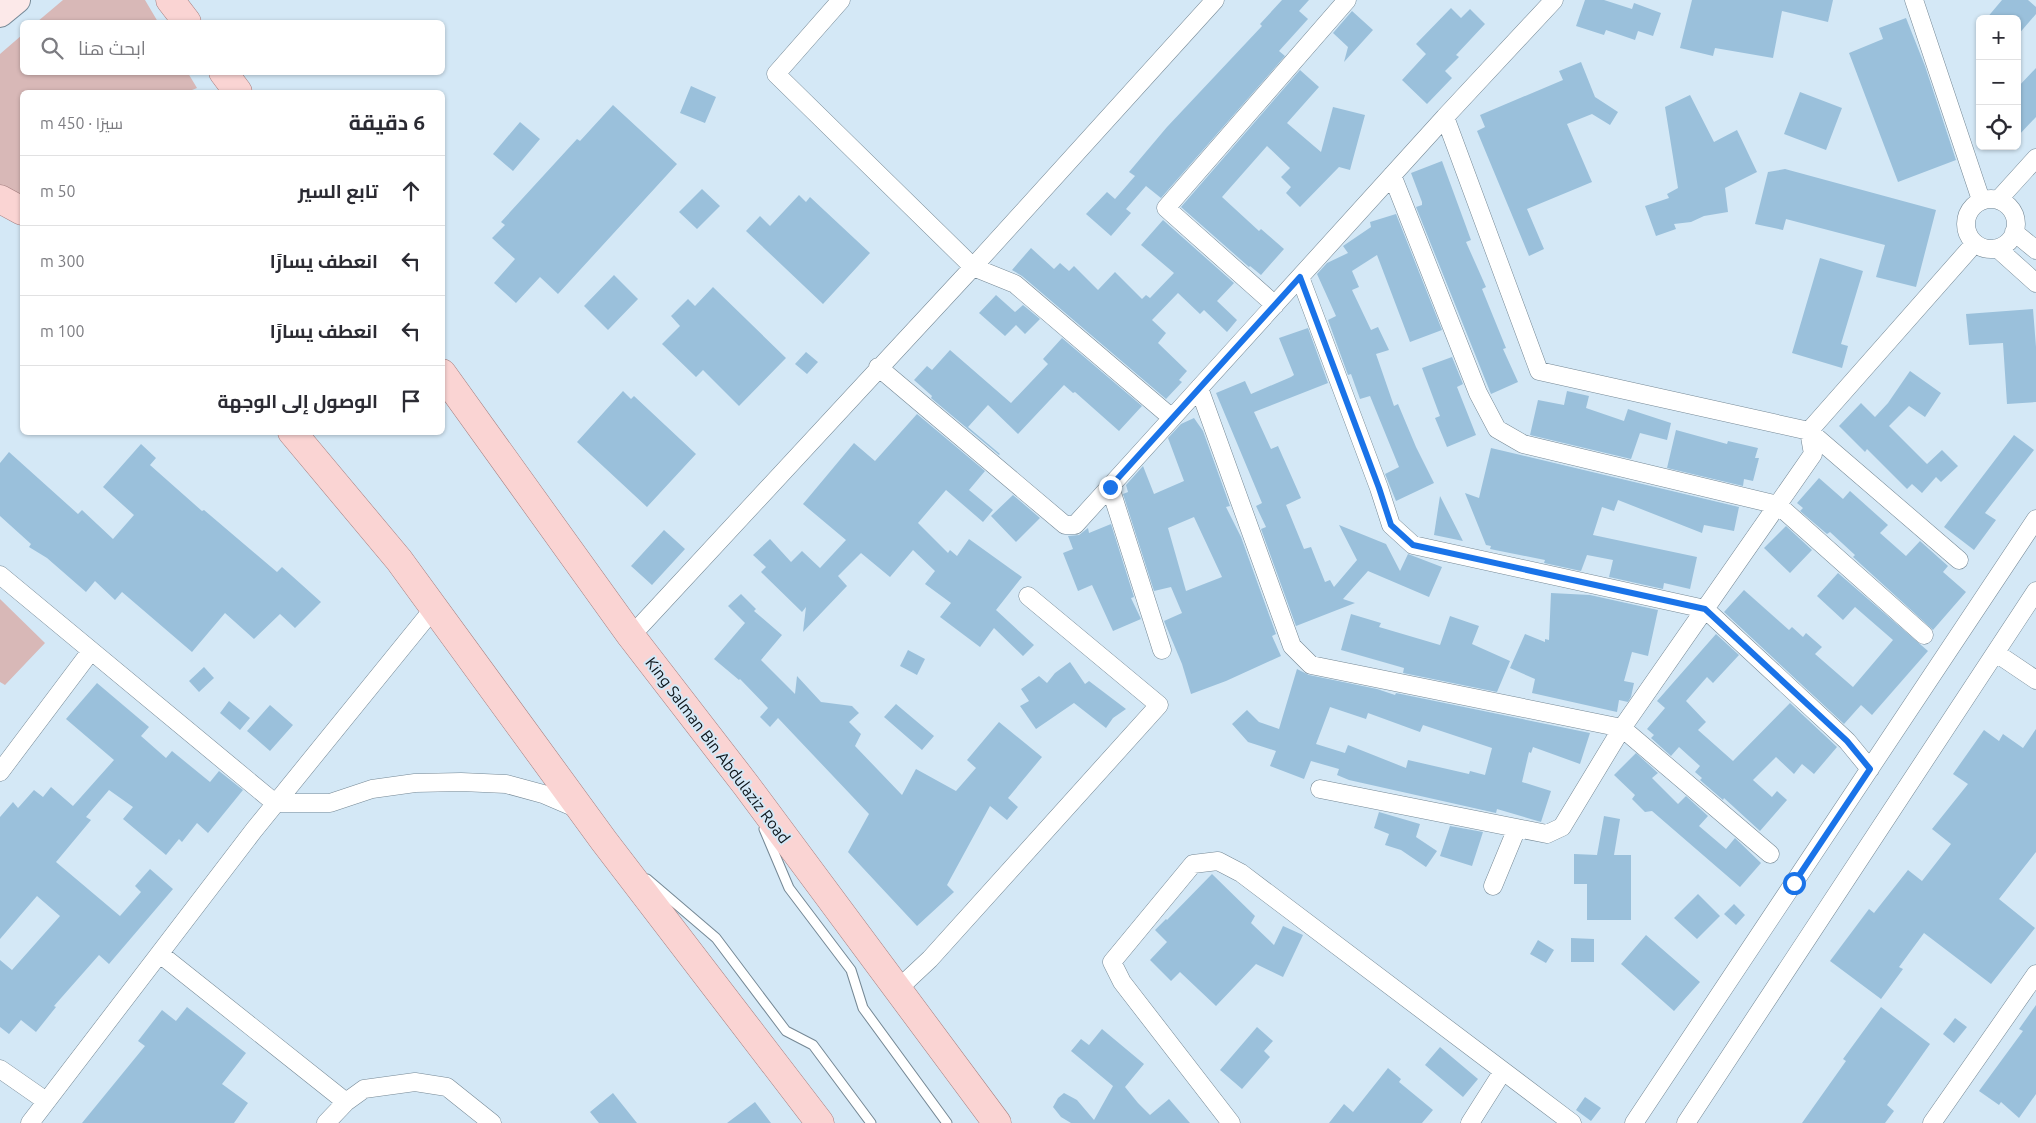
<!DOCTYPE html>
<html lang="ar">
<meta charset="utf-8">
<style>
body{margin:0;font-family:Ubuntu,Cairo,sans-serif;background:#f2f2f3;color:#2b2b33;direction:rtl}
.controls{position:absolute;right:15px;top:15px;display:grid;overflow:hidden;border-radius:8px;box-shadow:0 1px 4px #0004}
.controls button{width:45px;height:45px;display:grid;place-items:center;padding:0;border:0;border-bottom:1px solid #e1e1e2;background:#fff;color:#2b2b33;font:25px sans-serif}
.stop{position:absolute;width:15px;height:15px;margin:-11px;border:4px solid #1a73e8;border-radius:50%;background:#fff}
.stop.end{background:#1a73e8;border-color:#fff;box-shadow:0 1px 5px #0008}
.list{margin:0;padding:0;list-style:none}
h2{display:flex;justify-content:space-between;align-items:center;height:65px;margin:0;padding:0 20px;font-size:21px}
h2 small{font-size:16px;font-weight:400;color:#7c7c81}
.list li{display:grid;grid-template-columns:32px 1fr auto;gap:15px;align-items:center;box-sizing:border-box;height:70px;padding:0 20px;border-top:1px solid #e1e1e2}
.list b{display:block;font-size:19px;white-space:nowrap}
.list em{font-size:16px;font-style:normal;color:#7c7c81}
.icon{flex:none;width:28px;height:28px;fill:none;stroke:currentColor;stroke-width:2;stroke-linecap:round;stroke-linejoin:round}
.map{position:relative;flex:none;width:2036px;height:1123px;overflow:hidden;direction:ltr}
.search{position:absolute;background:#fff;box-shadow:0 1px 4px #0004;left:20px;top:20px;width:425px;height:55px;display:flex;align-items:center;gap:12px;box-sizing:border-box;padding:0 18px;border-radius:8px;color:#7c7c81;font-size:19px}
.panel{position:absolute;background:#fff;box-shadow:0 1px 4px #0004;left:20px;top:90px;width:425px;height:345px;border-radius:8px;direction:rtl}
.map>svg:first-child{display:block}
.green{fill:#d8b8b7}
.building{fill:#9ac0db;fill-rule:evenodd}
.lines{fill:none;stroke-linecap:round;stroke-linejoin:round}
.service-casing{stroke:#758895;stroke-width:11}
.minor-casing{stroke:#758895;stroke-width:19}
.secondary-casing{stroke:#758895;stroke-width:28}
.primary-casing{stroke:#a47e7f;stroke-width:29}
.service{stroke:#fff;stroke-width:9}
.minor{stroke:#fff;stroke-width:18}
.secondary{stroke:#fce9e9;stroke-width:26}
.primary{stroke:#fad4d3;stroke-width:28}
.route{stroke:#1a73e8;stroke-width:6}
.labels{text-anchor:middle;stroke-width:4;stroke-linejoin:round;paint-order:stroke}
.street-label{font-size:16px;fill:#0c1318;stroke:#d4e8f6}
</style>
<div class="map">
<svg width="2036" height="1123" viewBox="0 0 2036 1123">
<rect width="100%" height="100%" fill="#d4e8f6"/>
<path class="green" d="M63 0H145L158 22H37Z
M22 35V72L188 73 197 88 187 92H22V200L0 188V54Z
M0 599 45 643 5 685 0 682Z"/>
<path class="building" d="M1282 0H1309L1299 11 1308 19 1279 51 1285 56 1161 198 1146 186 1126 209 1131 213 1111 236 1086 214 1107 192 1115 199 1135 176 1129 172 1167 127 1262 26 1260 24Z
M1585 0H1604L1632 9 1634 3 1661 13 1653 36 1638 31 1635 40 1606 30 1604 35 1576 26Z
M1692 0H1833L1828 22 1782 11 1773 58 1715 48 1713 56 1680 48Z
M2002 0H2028L2036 7V14L2017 36V19H1986Z
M1451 8 1461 18 1470 9 1485 24 1456 55 1459 57 1445 71 1452 78 1427 104 1402 80 1426 54 1416 44Z
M1352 11 1373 30 1344 62 1348 47 1333 33Z
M1906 18 1925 66 1956 160 1898 182 1849 53 1883 39 1879 28Z
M1581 62 1595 97 1618 112 1610 125 1592 114 1567 124 1592 182 1527 209 1544 249 1529 256 1477 131 1485 127 1480 115 1563 80 1559 71Z
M2036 68V117L2017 137V88Z
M1300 70 1319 87 1287 123 1321 152 1333 107 1365 115 1350 170 1339 167 1300 207 1286 193 1291 187 1281 177 1290 168 1267 146 1222 197 1259 231 1261 229 1284 249 1261 275 1250 266 1249 267 1181 207Z
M691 86 716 97 705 123 680 113Z
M1800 92 1842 108 1826 150 1784 134Z
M1690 95 1714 142 1737 130 1757 172 1725 188 1728 212 1704 216 1691 222 1674 224 1676 229 1656 236 1645 206 1669 198 1667 194 1678 188 1665 107Z
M613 105 677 164 558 294 540 277 516 303 494 283 515 259 492 238 505 225 501 222 577 139 580 141Z
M520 122 540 139 513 171 493 154Z
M1442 161 1471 240 1466 242 1486 287 1482 289 1506 348 1503 349 1518 382 1491 394 1416 207 1422 205V202L1411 173Z
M1785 169 1936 210 1916 287 1876 277 1885 245 1786 219 1783 230 1755 224 1768 172Z
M702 189 720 206 697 229 679 212Z
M799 195 806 202 810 197 870 253 823 304 746 231 760 216 770 226Z
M1396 214 1442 330 1410 342 1377 255 1352 271 1359 287 1352 290 1371 330 1378 327 1389 350 1376 354 1394 406 1398 404 1416 447 1434 483 1396 501 1385 474 1399 467 1370 396 1360 399 1351 374 1348 375 1328 320 1336 316 1317 274 1327 263 1348 253 1343 246 1371 227 1370 222Z
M1163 220 1234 283 1217 301 1237 320 1227 332 1204 310 1200 314 1178 293 1152 320 1166 333 1158 343 1187 371 1179 380 1182 382 1166 399 1022 276 1012 270 1031 248 1054 269 1060 263 1069 271 1074 266 1098 290 1115 272 1142 299 1146 295 1150 298 1174 273 1141 245Z
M1820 258 1863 271 1841 344 1848 346 1842 368 1792 353Z
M614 275 638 299 608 330 584 306Z
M713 287 786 358 739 406 703 370 696 377 662 344 680 326 671 316 688 299 695 306Z
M996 295 1015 312 1023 305 1040 319 1025 334 1016 325 1005 336 979 313Z
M2033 309 2036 347V402L2007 404 2003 343 1969 345 1966 314Z
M1308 328 1328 383 1254 412 1271 449 1278 446 1301 498 1286 505 1304 549 1311 547 1325 582 1330 580 1334 587 1357 560 1339 525 1386 544 1400 571 1408 554 1442 567 1429 597 1368 571 1343 599 1355 603 1296 626 1261 529 1266 527 1256 506 1262 503 1216 393 1245 381 1251 394 1291 377 1294 375 1279 338Z
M1062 338 1142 406 1119 431 1075 392 1073 393 1064 385 1018 434 988 405 968 427 1000 454 999 455 931 398 932 396 914 380 927 366 932 370 950 350 1011 403 1048 364 1043 359Z
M806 352 818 362 807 374 795 364Z
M1452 357 1463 384 1457 387 1476 435 1447 447 1435 418 1440 416 1422 368Z
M1910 371 1941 393 1925 417 1909 406 1889 426 1927 464 1942 450 1958 466 1941 482 1936 477 1922 493 1912 484 1907 489 1867 449 1865 452 1839 426 1861 403 1875 417 1888 403Z
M623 391 631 399 634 396 696 454 647 507 577 442Z
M1567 391 1589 396 1586 408 1624 421 1628 409 1671 423 1667 440 1640 433 1631 459 1530 435 1538 400 1564 405Z
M917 414 985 471 969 490 993 510 983 522 946 490 918 523 948 553 950 550 957 556 969 539 1022 577 996 610 1034 645 1023 656 994 628 980 647 940 617 951 603 925 584 935 571 913 550 890 577 861 553 838 576 847 586 803 632 806 607 802 612 761 572 766 567 753 555 770 539 791 562 802 551 820 568 846 540 803 504 854 443 875 461Z
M1194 418 1203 431 1230 506 1226 507 1241 537 1276 634 1272 636 1281 656 1226 681 1191 694 1182 664 1164 621 1182 613 1171 587 1154 591 1123 494 1128 492 1126 485 1143 466 1154 494 1184 481 1168 438 1181 424ZM1194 517 1222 577 1186 591 1168 528Z
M1676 430 1727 444 1728 441 1758 448 1755 458H1759L1753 481 1744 479 1743 486 1667 468Z
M2014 435 2034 450 1985 513 1996 520 1974 550 1944 527Z
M141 444 156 458 150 465 202 511 204 510 277 572 282 567 321 602 295 628 280 614 254 639 225 613 192 652 122 592 115 600 95 581 86 592 47 558 29 547 31 544 0 516V463L9 452 78 514 82 510 113 539 134 515 103 487Z
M1491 448 1739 507 1734 531 1704 525 1702 533 1618 500 1614 511 1602 507 1593 535 1697 557 1690 589 1664 583 1663 589 1609 577 1613 560 1587 555 1581 571 1544 563 1545 560 1490 549 1491 546 1486 545 1465 493 1479 498Z
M1819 478 1843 499 1850 491 1888 525 1880 533 1906 556 1920 541 1948 566 1943 572 1966 592 1933 630 1853 557 1855 555 1830 532 1827 534 1800 511 1803 508 1797 503Z
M1013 495 1040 518 1016 542 991 516Z
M1440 496 1463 541 1434 535Z
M1111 524 1134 597 1131 598 1141 619 1113 631 1092 585 1078 591 1063 553 1073 549 1068 536 1079 535 1088 528 1089 533Z
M1786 526 1812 550 1790 573 1764 548Z
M664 530 685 549 652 585 631 566Z
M1838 573 1928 651 1872 715 1861 705 1844 724 1724 612 1744 590 1789 630 1792 627 1803 637 1806 633 1822 647 1815 654 1853 687 1893 640 1855 607 1843 620 1817 596Z
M1551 593 1590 595 1658 610 1648 656 1632 652 1624 681 1634 683 1631 697 1628 702 1619 700 1617 712 1532 693 1535 679 1510 668 1525 634 1545 642V639L1549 640Z
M741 594 756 609 754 611 782 635 761 660 795 694 797 676 821 702 852 706 859 713 849 722 861 734 855 746 902 795 916 769 956 791 976 768 967 760 999 722 1042 757 1008 798 1018 807 1007 820 990 806 947 885 954 892 917 926 848 852 869 814 778 718 770 727 760 717 768 708 740 679 739 680 714 659 745 623 728 606Z
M1351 614 1381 623 1379 627 1440 645 1450 616 1479 626 1472 644 1510 661 1497 692 1403 673 1404 668 1341 650Z
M1716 634 1739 655 1713 683 1707 677 1686 701 1706 722 1698 730 1733 761 1790 703 1837 747 1814 774 1802 764 1794 774 1776 757 1753 780 1772 797 1777 791 1787 800 1760 831 1724 798 1723 800 1700 780 1702 778 1695 772 1700 766 1679 747 1671 756 1651 738 1654 735 1647 729 1665 708 1657 701Z
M908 650 925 659 917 675 900 666Z
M1070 662 1085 684 1089 681 1126 709 1113 718 1106 728 1074 703 1036 729 1020 706 1029 701 1021 689 1039 676 1047 683 1055 673Z
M204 667 214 678 199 692 189 681Z
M1297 669 1309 675 1377 689 1395 695 1396 693 1590 733 1580 764 1533 747 1531 753 1529 752 1522 782 1551 791 1541 822 1497 809 1496 813 1349 780 1337 775 1339 769 1311 761 1304 779 1270 766 1276 751 1248 742 1232 724 1247 710 1259 722 1279 729ZM1330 707 1366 719 1368 713 1420 732 1423 725 1492 748 1485 775 1470 771 1469 774 1408 760 1406 768 1348 745 1345 753 1316 744Z
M97 683 149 727 141 736 166 758 172 751 210 782 219 771 243 790 208 833 197 823 182 842 179 839 166 855 123 819 133 807 109 790 86 817 91 820 56 862 120 916 141 892 135 886 150 869 173 889 109 964 99 955 54 1006 56 1007 36 1032 21 1020 9 1034 0 1027V960L12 970 60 916 37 896 0 939V817L13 802 18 808 34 790 43 797 51 787 73 806 114 760 66 719Z
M229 701 250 718 240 730 220 713Z
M896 704 934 736 922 750 884 717Z
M270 705 293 725 270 751 247 731Z
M2036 729V852L1999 899 2035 928 1991 984 1924 933 1899 967 1903 969 1881 999 1830 961 1869 909 1874 913 1908 870 1922 881 1951 844 1932 829 1968 784 1953 774 1984 730 1999 741 2003 734 2023 748Z
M1636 753 1658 773 1652 778 1678 804 1686 796 1708 816 1699 826 1726 849 1735 838 1761 863 1740 887 1652 811 1645 812 1632 799 1635 795 1614 775Z
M1379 812 1420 824 1416 837 1437 851 1426 867 1401 850 1385 845 1389 834 1374 828Z
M1604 816 1620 819 1614 855H1631V920H1587V884H1574V854L1597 855Z
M1450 826 1483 832 1472 866 1440 856Z
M1212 874 1255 916 1251 923 1274 945 1283 926 1303 935 1283 977 1256 964 1216 1006 1180 972 1171 981 1150 960 1167 942 1155 930 1166 919 1167 920Z
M1698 894 1720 916 1697 939 1674 918Z
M1734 904 1745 915 1736 925 1724 914Z
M1646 935 1700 982 1674 1011 1621 964Z
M1571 938 1594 939V962H1571Z
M1538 940 1554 950 1546 963 1530 954Z
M2036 1005V1094L2019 1118 2001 1102 1999 1105 1979 1091 2023 1031 2019 1029Z
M187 1007 246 1053 222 1084 248 1103 234 1123H82L145 1046 138 1041 162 1010 176 1021Z
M1881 1007 1930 1044 1887 1105 1894 1111 1885 1123H1802L1846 1061 1843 1059Z
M1955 1018 1967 1027 1954 1043 1943 1034Z
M1257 1027 1273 1041 1264 1051 1270 1057 1242 1089 1220 1070Z
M1102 1029 1144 1064 1125 1087 1138 1103 1150 1115 1169 1099 1190 1123H1071L1061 1117 1053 1107 1058 1098 1064 1093 1077 1100 1094 1120 1113 1086 1071 1051 1081 1039 1089 1045Z
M1440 1047 1478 1079 1463 1097 1425 1065Z
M1388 1068 1401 1079 1399 1082 1433 1110 1422 1123H1329L1344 1104 1353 1112Z
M613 1093 637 1123H599L590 1112Z
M1585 1097 1601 1108 1591 1121 1576 1110Z
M755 1102 771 1123H727Z"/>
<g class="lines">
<defs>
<path id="service" d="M764 829 789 888 851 970 863 1008 947 1123
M647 879 716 938 786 1031 813 1045 871 1123"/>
<path id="minor" d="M841 0 776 74 973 267 1015 284 1172 418
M1554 0 1445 117 1539 371 1809 431 1975 243
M1914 0 1981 200
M1392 175 1478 393 1497 429 1523 444 1778 505 1924 635
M1966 224a25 25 0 1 1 50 0a25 25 0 1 1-50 0Z
M1998 200 2036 158
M2014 232 2036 250
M1997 248 2036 283
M1300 277 1379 488 1391 525 1413 545 1705 609 1847 741 1870 769
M1275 305 1166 208 1347 0
M878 367 1065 525H1075L1445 117
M1199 388 1292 646 1311 665 1622 728 1813 454 1809 431
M1809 431 1959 560
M1110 487 1162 650
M0 575 275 803H330L372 789 415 783 461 782 506 784 543 794 578 809
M631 636 973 267 1215 0
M1996 653 2036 680
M0 772 91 651
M1320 789 1547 834 1562 827 1622 728 1770 854
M1493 886 1517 828
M160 954 346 1102
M898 989 930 959 1159 705 1028 596
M0 1069 46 1101
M30 1123 254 830 434 608
M326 1123 346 1102 364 1089 415 1082 447 1087 492 1123
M1231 1123 1122 982 1112 962 1193 864 1218 861 1241 873 1572 1123
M1470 1123 1503 1071
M1634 1123 2036 519
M1686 1123 2036 591
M1932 1123 2036 974"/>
<path id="secondary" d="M0 14 17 0"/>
<path id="primary" d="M170 0 187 22
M223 72 238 92
M0 199 22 211
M442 373 631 636 746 785 997 1123
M292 432 399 560 604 841 820 1123"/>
</defs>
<use href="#service" class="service-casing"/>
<use href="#minor" class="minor-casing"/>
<use href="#secondary" class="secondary-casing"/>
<use href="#primary" class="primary-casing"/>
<use href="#service" class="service"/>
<use href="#minor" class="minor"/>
<use href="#secondary" class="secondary"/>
<use href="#primary" class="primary"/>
</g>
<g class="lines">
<path class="route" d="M1110 487 1300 277 1379 488 1391 525 1413 545 1705 609 1847 741 1870 769 1794 883"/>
</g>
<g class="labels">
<g class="street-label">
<text transform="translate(718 750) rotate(53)" y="6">King Salman Bin Abdulaziz Road</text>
</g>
</g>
</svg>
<div class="controls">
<button>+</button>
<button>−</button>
<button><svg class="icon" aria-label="locate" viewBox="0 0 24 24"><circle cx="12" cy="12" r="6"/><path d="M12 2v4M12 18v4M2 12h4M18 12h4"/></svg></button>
</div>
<div class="stop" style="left:1794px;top:883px"></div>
<div class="stop end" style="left:1110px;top:487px"></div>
<div class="search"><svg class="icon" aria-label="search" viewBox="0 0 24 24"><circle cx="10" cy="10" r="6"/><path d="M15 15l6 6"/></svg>ابحث هنا</div>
<section class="panel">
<h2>6 دقيقة<small>سيرًا · 450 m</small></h2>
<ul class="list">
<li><svg class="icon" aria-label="ahead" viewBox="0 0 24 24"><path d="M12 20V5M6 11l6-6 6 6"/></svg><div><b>تابع السير</b></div><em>50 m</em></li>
<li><svg class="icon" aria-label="left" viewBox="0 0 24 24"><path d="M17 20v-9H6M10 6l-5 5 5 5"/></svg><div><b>انعطف يسارًا</b></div><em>300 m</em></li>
<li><svg class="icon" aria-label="left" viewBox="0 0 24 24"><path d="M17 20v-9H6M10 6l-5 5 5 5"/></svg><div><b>انعطف يسارًا</b></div><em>100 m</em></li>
<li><svg class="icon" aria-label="arrive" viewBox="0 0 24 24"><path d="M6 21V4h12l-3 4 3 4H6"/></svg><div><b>الوصول إلى الوجهة</b></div></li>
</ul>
</section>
</div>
